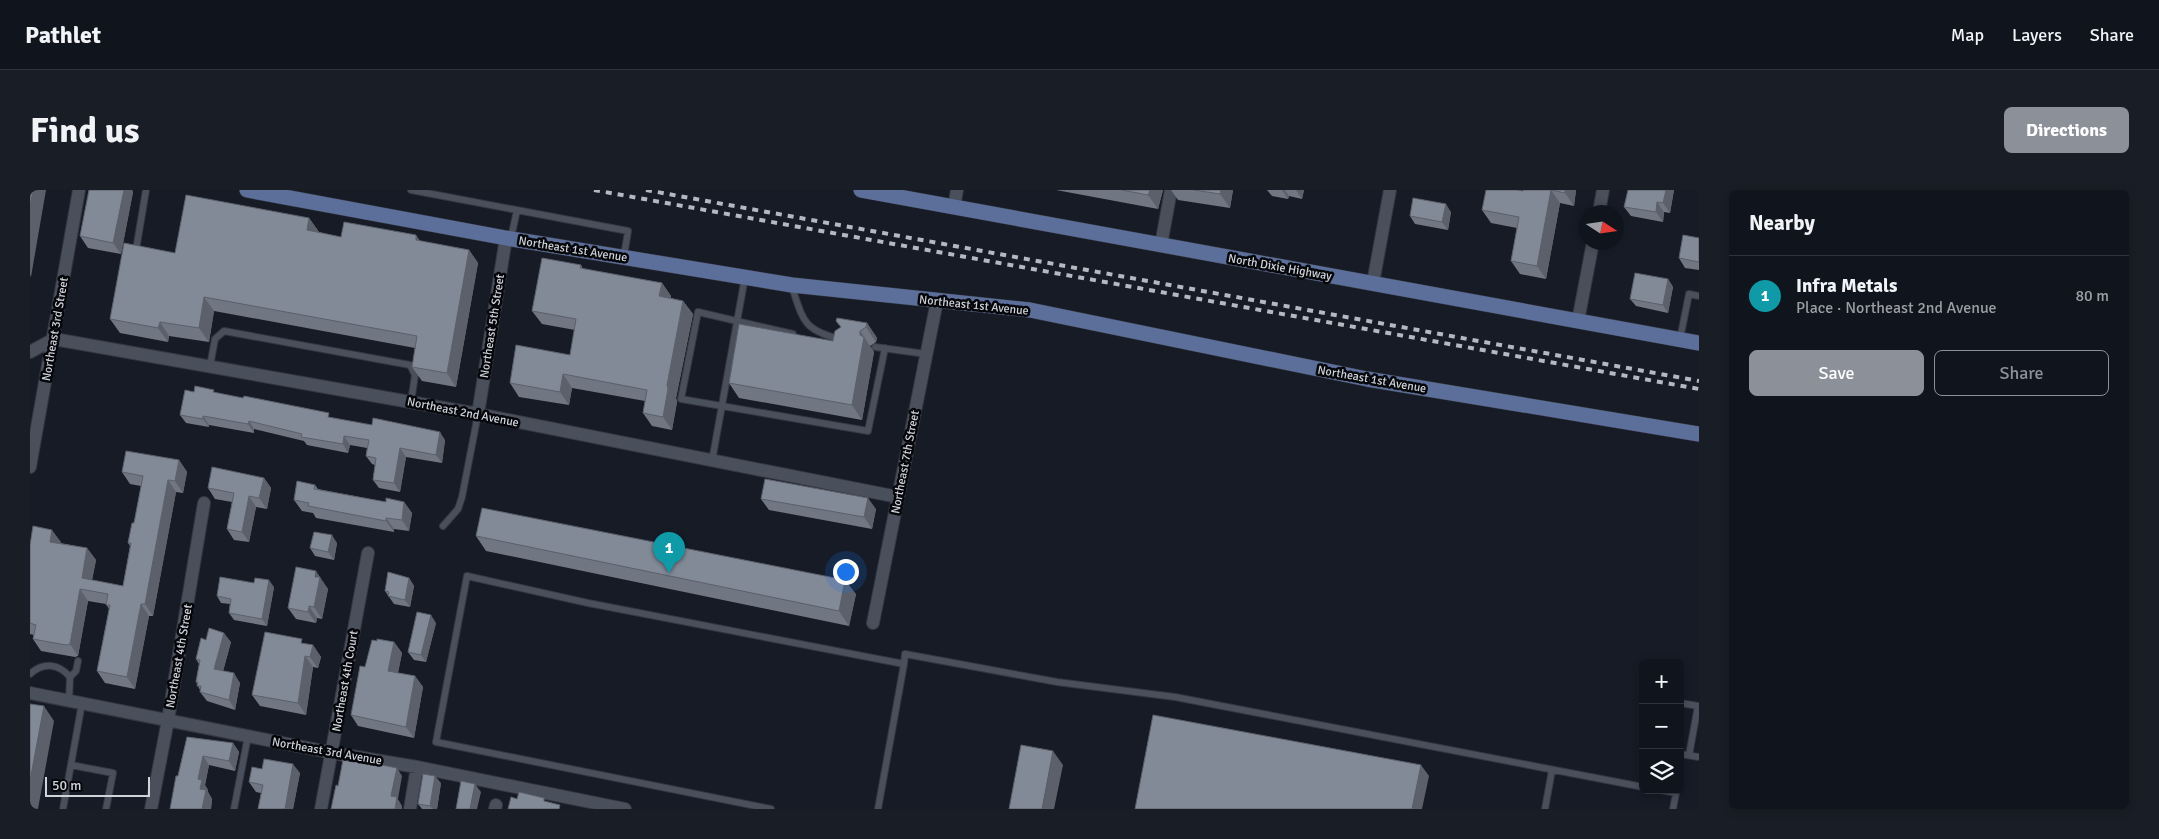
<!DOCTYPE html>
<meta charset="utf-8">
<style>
body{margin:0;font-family:Signika,sans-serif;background:#191d25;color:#f1f3f6}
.controls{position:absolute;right:15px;bottom:15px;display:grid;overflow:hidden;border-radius:8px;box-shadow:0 2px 8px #0003}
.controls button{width:45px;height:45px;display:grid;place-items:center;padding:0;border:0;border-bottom:1px solid #30333b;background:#10141c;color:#f1f3f6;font:25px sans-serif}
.compass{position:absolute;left:1549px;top:15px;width:45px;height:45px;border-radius:50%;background:#10141c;box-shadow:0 2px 8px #0003;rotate:102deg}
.scale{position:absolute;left:15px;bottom:12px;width:105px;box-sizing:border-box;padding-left:5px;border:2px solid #cfd3da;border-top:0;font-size:14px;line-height:18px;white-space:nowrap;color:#cfd3da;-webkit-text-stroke:4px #05060a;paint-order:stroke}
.you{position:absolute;left:815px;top:381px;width:18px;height:18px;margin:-12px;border:4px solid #fff;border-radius:50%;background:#1a73e8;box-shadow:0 0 0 8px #1a73e833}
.badge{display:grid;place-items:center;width:32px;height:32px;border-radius:50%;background:#8c9099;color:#fff;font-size:16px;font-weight:700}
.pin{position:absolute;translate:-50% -41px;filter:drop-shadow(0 1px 2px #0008)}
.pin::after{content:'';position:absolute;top:26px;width:18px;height:15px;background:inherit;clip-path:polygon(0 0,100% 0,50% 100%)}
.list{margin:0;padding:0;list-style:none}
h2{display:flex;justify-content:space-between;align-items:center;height:65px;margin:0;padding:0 20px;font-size:21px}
h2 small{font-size:16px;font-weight:400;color:#9c9ea3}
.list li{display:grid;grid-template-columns:32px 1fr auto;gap:15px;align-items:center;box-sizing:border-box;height:80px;padding:0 20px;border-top:1px solid #30333b}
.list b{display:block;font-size:19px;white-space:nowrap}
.list p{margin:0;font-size:16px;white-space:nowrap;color:#9c9ea3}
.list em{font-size:16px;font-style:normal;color:#9c9ea3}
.actions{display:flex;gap:10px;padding:15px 20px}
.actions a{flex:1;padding:11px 0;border:1px solid #8c9099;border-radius:8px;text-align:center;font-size:18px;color:#8c9099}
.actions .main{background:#8c9099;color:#fff}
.icon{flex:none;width:28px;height:28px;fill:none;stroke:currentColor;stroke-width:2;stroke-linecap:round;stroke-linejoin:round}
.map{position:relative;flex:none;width:1669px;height:619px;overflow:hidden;border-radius:8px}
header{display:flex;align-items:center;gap:30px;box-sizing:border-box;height:70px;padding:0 25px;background:#10141c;border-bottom:1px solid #30333b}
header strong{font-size:24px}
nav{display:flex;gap:28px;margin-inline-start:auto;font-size:18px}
.intro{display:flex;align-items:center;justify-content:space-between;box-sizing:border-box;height:120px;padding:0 30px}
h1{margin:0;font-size:35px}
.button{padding:12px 22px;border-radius:8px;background:#8c9099;color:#fff;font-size:18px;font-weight:700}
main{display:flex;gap:30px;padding:0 30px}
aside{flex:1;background:#10141c;border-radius:8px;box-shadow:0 2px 8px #0003}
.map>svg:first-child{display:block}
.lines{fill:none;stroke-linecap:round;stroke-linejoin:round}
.service-casing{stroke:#343740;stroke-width:8}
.minor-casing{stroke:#343740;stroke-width:14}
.primary-casing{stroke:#343740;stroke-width:16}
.service{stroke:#4a4f5c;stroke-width:6}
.minor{stroke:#4a4f5c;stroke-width:12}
.primary{stroke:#5c6f9a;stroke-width:15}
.rail{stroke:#b4b8c0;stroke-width:4;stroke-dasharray:6 6;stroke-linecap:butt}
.wall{fill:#707682}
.shaded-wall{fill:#5b606a}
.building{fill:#828997;stroke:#5b606a}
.labels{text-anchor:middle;stroke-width:5;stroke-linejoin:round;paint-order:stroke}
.street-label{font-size:12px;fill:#cfd3da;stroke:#05060a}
</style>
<header>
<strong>Pathlet</strong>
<nav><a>Map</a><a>Layers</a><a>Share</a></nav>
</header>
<div class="intro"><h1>Find us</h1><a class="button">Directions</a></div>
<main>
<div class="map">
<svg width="1669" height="619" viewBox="0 0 1669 619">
<rect width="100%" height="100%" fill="#161b26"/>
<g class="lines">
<defs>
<path id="service" d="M381 0 598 41 594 66
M481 48 487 20
M107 54 116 0
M762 97C773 130 773 140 810 149
M763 144 668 122 651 209 838 241 855 158
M1650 149 1659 104 1669 106
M845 157 896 164
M180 176 185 149 194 141 380 175 385 185 381 212
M682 271 715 87
M413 336 428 319 432 307 448 224
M874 474 875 464 1027 492 1145 507 1613 597
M0 484C13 472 28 473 40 487L39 510
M40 487 46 481 48 471
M1650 513 1669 516
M1650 564 1669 567
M1659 565 1668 516
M41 575 83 583 76 619
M1631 600 1646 603 1643 619
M33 619 52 513
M204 619 218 546
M741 619 406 552 437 386 558 413 874 474 848 619
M1515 619 1522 580"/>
<path id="minor" d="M924 17 927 0
M1569 22 1573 0
M1131 55 1141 0
M1343 93 1360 0
M1548 131 1563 52
M0 162 24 149 448 224 868 307
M448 224 476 48
M0 277 49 0
M843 433 907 111
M0 503 303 563 387 577 595 619
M121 619 138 530 174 313
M291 619 338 363
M380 619 387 577
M465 619 466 615"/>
<path id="primary" d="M217 0 476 48 762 95 1000 120 1337 189 1669 244
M831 0 1669 153"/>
</defs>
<use href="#service" class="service-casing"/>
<use href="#minor" class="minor-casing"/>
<use href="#primary" class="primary-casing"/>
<use href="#service" class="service"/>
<use href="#minor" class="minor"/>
<use href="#primary" class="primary"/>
<path class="rail" d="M564 0 1669 199
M616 0 1669 191"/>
</g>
<path class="wall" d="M59 0H102L103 2 91 64 58 58 50 46Z
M1026 0H1133L1128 19Z
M1141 0H1203L1200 18 1148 10Z
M1237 0H1274L1272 9 1259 6 1258 9 1242 6Z
M1546 0 1544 16 1530 13 1516 89 1490 84 1481 71 1487 38 1461 33 1452 20 1493 1Z
M1644 0 1640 23 1634 22 1633 32 1601 26 1594 17Z
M1421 22 1418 40 1385 34 1380 26Z
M279 28 289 42 311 47 391 51 439 60 448 73 426 197 392 191 382 177 385 158 184 121 179 152 139 146 138 152 90 143 80 129 145 63Z
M1669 48V80L1655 78 1649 68Z
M551 75 553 79 632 93 641 106V108L653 111 663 124 646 208 647 212 642 240 622 236 613 223 615 211 542 198 539 215 489 207 480 193 540 165 545 140 512 134 502 121Z
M1638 89 1643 97 1638 123 1606 116 1600 109Z
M837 133 847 148 846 152 840 156 844 162 832 230 709 208 699 193 803 151 811 137Z
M164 202 186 203 303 228 415 250 412 273 376 267 370 302 349 298 343 290 345 275 342 274 336 266 337 258 320 255 318 263 277 255 274 251 224 239V243L179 235V237L156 233 150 225Z
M149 270 157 282 153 303 146 302 123 426H119L105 499 75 493 67 481 79 419 76 414 58 411 48 466 45 467 11 461 3 449 4 445 0 444V355L31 352 30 353 57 358 66 370 62 390 93 396 100 356 98 353 104 333 111 296 100 294 92 282Z
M234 288 241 298 237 319 226 317 219 352 204 350 197 339 202 312 185 309 178 298Z
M285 295 288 299 356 312H374L382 323 379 341 364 339V342L286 328 283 323 272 321 264 310Z
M731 309 846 319 842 339 739 320Z
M446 346 826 404 819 436 456 361Z
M307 353 304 370 285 366 280 358Z
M379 388 384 396 380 417 364 414 355 401Z
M294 392V394L298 399 292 429 287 428 286 433 266 429 258 418Z
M244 397 237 436 204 430 199 423 200 414 191 413 187 406Z
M406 433 396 472 384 470 378 462Z
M176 450 201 452 193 481 210 493 205 520 177 511 170 502V500L166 492 169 474 166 469Z
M364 452 372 463 368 483 385 486 393 497 384 548 328 536 321 525Z
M275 454 283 455 291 467 288 478 283 477 276 525 230 516 222 505Z
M157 547 203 553 209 562 205 581 179 575 175 595 178 600V602L182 609 181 619H140Z
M232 579 270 583 263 619H228L231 603 226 602 219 592Z
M411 593 407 619H392L388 614Z"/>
<path class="shaded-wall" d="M3 0H16L1 87 0 85V17Z
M94 0H102L103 2 91 64 83 53Z
M1120 0H1133L1128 19 1118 5Z
M1191 0H1203L1200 18 1190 4Z
M1252 0H1255L1259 6 1258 9Z
M1266 0H1274L1272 9Z
M1521 0 1530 13 1516 89 1507 76Z
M1535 0H1546L1544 16 1535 3Z
M1636 0H1644L1640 23 1633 13Z
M1627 12 1634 22 1633 32 1626 22Z
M1416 14 1421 22 1418 40 1412 32Z
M279 28 289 42 287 54 277 40Z
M386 45 396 59 386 50Z
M439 60 448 73 426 197 417 183Z
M1638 89 1643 97 1638 123 1633 115Z
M632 93 641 106 639 119 629 106Z
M174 107 184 121 179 152 169 138Z
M653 111 663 124 646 208 647 212 642 240 633 227 637 195Z
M130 132 139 146 138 152 128 138Z
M837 133 847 148 846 152 836 137Z
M830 141 844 162 832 230 822 215 830 145Z
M533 184 542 198 539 215 530 202Z
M173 226 179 235V237L173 229Z
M219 231 224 239V243L218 234Z
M410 242 415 250 412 273 406 265Z
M314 246 320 255 318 263 313 254Z
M370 258 376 267 370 302 364 293Z
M149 270 157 282 153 303 145 291Z
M234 288 241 298 237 319 229 308Z
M138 290 146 302 123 426 115 414Z
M219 306 226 317 219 352 212 342Z
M838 308 846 319 842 339 834 327Z
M374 312 382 323 379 341 372 330Z
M356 328 364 339V342L356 331Z
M22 340 31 352 29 363 20 352Z
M302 345 307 353 304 370 298 362Z
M57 358 66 370 60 400 52 388Z
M286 381 298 399 292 429 284 417Z
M379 388 384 396 380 417 375 410Z
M239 390 244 397 237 436 232 429Z
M815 390 826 404 819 436 809 421Z
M50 399 58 411 48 466 40 454Z
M111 414 119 426 105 499 97 487Z
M279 416 287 428 286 433 278 422Z
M401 425 406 433 396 472 391 465Z
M194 443 201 452 191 489 184 479Z
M364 452 372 463 366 492 358 481Z
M283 455 291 467 288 478 280 467Z
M275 466 283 477 276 525 268 513Z
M204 483 210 493 205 520 199 510Z
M385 486 393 497 384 548 376 537Z
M14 516 24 531 8 619H0V591Z
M203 553 209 562 205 581 199 571Z
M1023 561 1033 575 1024 619H1012Z
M173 566 179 575 175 595 178 600V602L182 609 181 619H172L168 589Z
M263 574 270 583 263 619H255Z
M1391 575 1399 586 1392 619H1382Z
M367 578 372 586 368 609 372 616V619H365L361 606Z
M405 586 411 593 407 619H403L400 616Z
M445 594 451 602 447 619H440Z"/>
<path class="building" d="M0 0H3L0 17Z
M59 0H94L83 53 50 46Z
M1092 0H1120L1118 5Z
M1164 0H1191L1190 4Z
M1456 0H1487L1493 1V0H1535V3L1521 0 1507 76 1481 71 1489 27 1452 20Z
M1598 0H1636L1633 13 1627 12 1626 22 1594 17Z
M156 5 279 28 277 40 311 47 314 32 386 45V50L439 60 417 183 382 177 387 146 174 107 169 138 130 132 128 138 80 129 94 53 145 63Z
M1383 8 1416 14 1412 32 1380 26Z
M1653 45 1669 48V72L1649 68Z
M512 68 551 75 550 78 632 93 629 106 653 111 637 195 638 199 633 227 613 223 617 200 533 184 530 202 480 193 486 155 540 165 546 129 502 121Z
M1605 83 1638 89 1633 115 1600 109Z
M807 128 837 133 836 137 830 141V145L834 147 822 215 699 193 709 134 803 151 805 141 811 137 806 131Z
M165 196 184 200 183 202 213 208 214 206 299 223 298 227 342 235 343 228 410 242 406 265 370 258 364 293 343 290 346 268 336 266 339 250 314 246 313 254 271 247 272 244 219 231 218 234 173 226V229L150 225 155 200 164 202Z
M96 261 149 270 145 291 138 290 115 414H111L97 487 67 481 80 415H76L78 404 50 399 40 454 36 455 3 449 6 435 0 433V355L3 336 22 340 20 352 57 358 52 388 93 396 101 353H98L102 333H104L113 286 92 282Z
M182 277 234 288 229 308 219 306 212 342 197 339 204 303 178 298Z
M735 289 838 308 834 327 731 309Z
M267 291 285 295 284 299 356 312V308L374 312 372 330 356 328V331L278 316 279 313 264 310Z
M452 318 815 390 809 421 446 346Z
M284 342 302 345 298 362 280 358Z
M266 377 286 381 285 387H290L284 417 279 416 278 422 258 418Z
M358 382 379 388 375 410 358 406 359 402 355 401Z
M190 387 224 393 225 388 239 390 232 429 199 423 201 409 187 406Z
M387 422 401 425 391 465 378 462Z
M179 438 194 443 184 479 204 483 199 510 170 502 171 496H167L168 492H166L170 470 166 469 171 448 176 450Z
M235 442 272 449 271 453 283 455 280 467 275 466 268 513 222 505Z
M347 449 364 452 358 481 385 486 376 537 321 525 330 476 335 477 342 450 347 451Z
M0 514 14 516 0 591Z
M1123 525 1391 575 1382 619H1105Z
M157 547 203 553 199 571 173 566 168 589 172 590 170 599 176 600 172 619H140L146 586H148Z
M991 555 1023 561 1012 619H979Z
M234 569 263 574 255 619H228L233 595 219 592 222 577 232 579Z
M323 569 367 578 361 606 367 607 365 619H301L306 595 308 596 313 570 323 572Z
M393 584 405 586 400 616 388 614Z
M431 591 445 594 440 619H426Z
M489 602 514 608V611L530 615 529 619H478L481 607 487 609Z"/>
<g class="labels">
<g class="street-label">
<text transform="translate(543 59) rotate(9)" y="4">Northeast 1st Avenue</text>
<text transform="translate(1250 77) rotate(10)" y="4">North Dixie Highway</text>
<text transform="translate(944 115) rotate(6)" y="4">Northeast 1st Avenue</text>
<text transform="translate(462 136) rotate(-81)" y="4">Northeast 5th Street</text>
<text transform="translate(25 139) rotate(-80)" y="4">Northeast 3rd Street</text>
<text transform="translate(1342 189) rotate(10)" y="4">Northeast 1st Avenue</text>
<text transform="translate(433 222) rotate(11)" y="4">Northeast 2nd Avenue</text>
<text transform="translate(875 272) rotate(-79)" y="4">Northeast 7th Street</text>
<text transform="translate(149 466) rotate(-80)" y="4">Northeast 4th Street</text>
<text transform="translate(315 491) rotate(-80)" y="4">Northeast 4th Court</text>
<text transform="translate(297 561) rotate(10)" y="4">Northeast 3rd Avenue</text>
</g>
</g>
</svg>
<div class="controls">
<button>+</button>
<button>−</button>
<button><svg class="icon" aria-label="layers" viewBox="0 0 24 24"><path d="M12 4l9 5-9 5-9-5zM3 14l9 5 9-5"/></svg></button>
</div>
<svg class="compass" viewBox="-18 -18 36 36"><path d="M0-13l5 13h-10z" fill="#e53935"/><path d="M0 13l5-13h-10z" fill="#9c9ea3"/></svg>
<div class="scale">50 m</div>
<div class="you"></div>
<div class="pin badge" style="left:639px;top:383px;background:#0f9aa8">1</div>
</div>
<aside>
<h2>Nearby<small></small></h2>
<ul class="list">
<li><span class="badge" style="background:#0f9aa8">1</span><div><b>Infra Metals</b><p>Place · Northeast 2nd Avenue</p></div><em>80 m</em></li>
</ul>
<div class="actions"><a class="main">Save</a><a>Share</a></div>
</aside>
</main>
